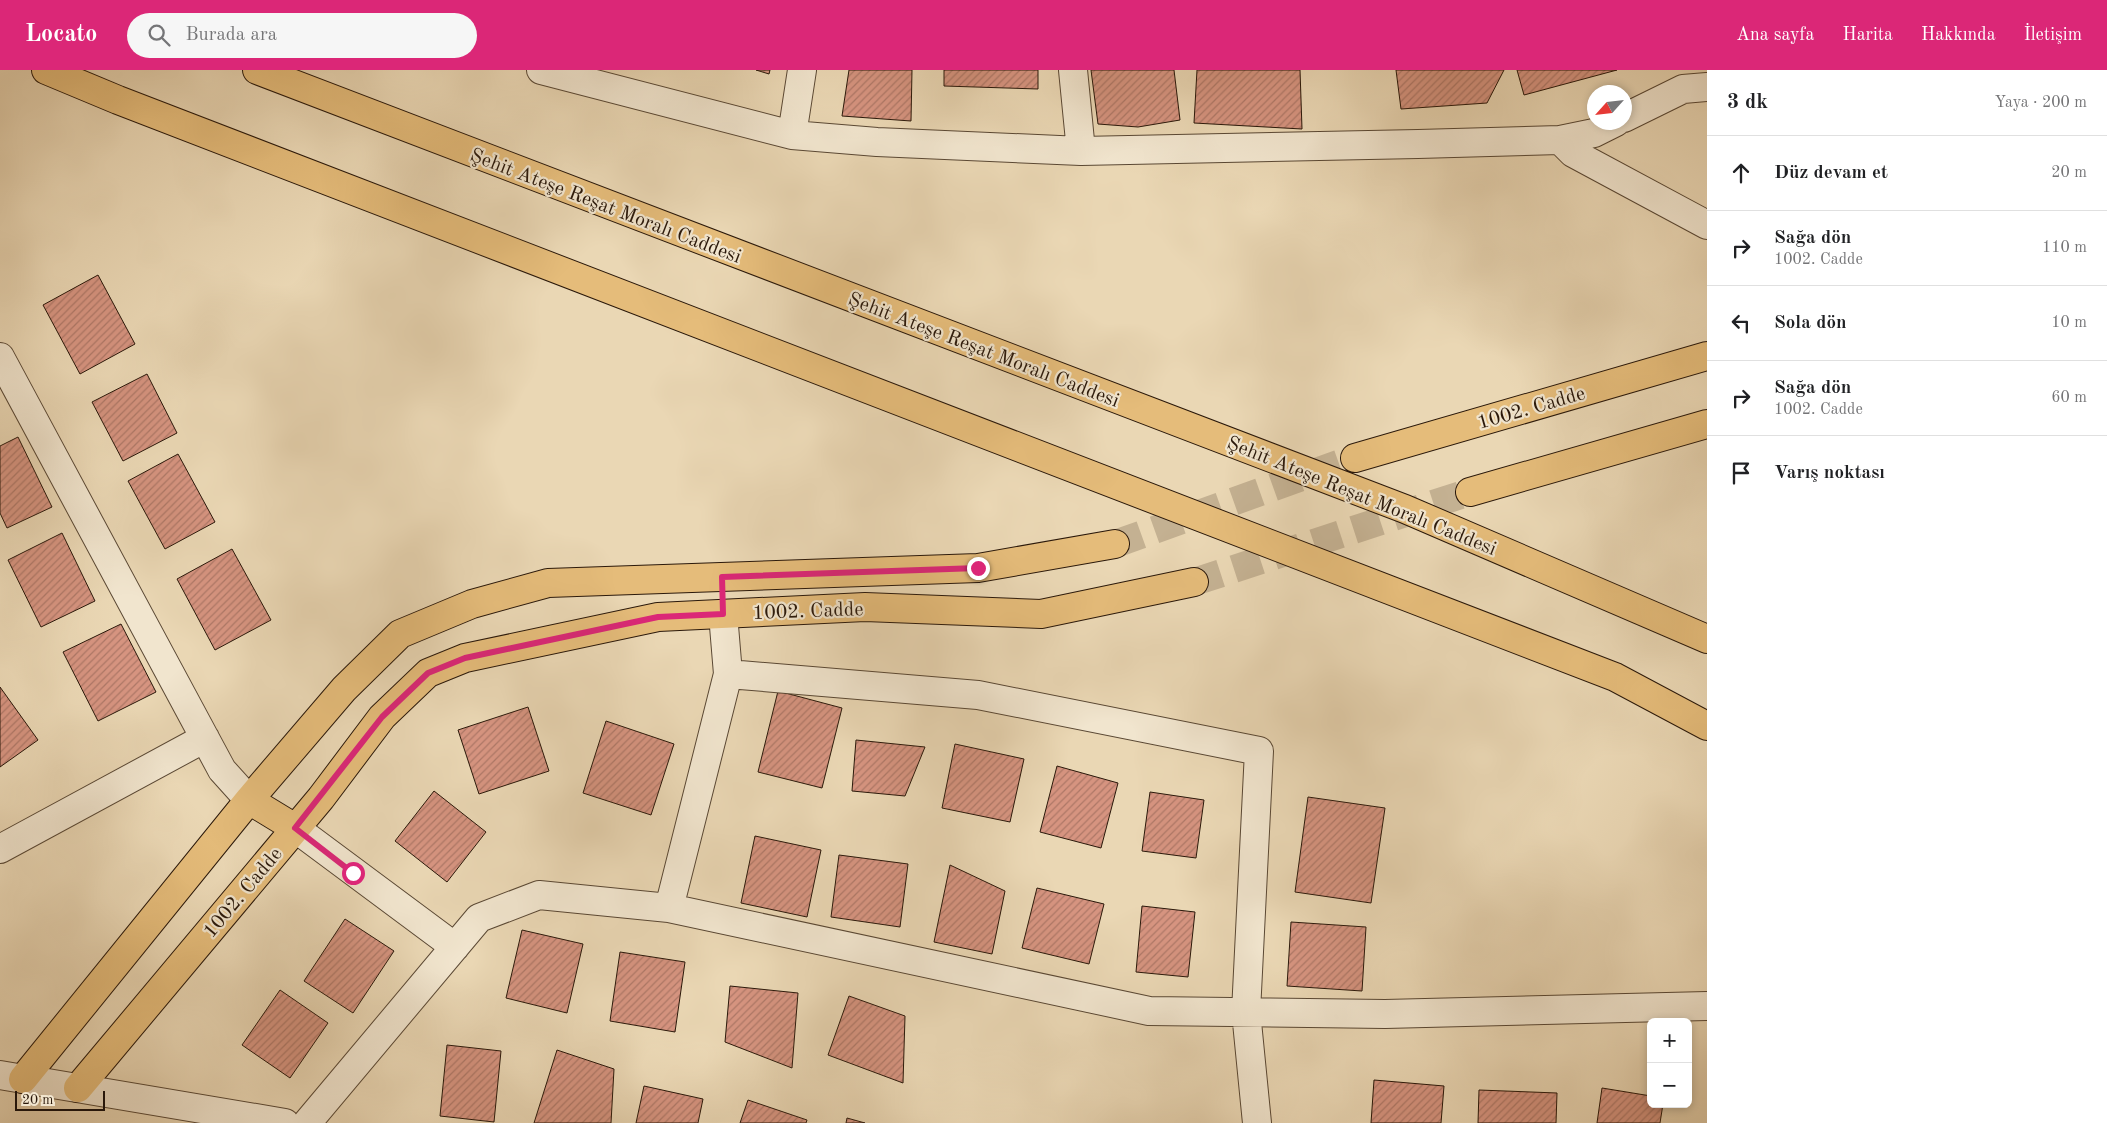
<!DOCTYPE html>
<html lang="tr">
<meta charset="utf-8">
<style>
body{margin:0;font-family:"Old Standard TT",serif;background:#f6f6f6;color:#202124}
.controls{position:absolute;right:15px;bottom:15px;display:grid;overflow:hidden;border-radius:8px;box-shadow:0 2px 8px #0003}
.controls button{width:45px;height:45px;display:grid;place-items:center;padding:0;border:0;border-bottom:1px solid #e0e0e0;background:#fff;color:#202124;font:25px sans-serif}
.compass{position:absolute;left:1587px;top:15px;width:45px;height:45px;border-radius:50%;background:#fff;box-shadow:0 2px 8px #0003;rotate:243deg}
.scale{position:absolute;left:15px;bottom:12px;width:90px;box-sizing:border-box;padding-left:5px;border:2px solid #2a180a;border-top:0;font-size:14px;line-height:18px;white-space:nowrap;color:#2a180a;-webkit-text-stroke:4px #f1e5ce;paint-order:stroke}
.stop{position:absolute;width:15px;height:15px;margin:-11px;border:4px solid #db2777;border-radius:50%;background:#fff}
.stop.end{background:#db2777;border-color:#fff;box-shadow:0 1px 5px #0008}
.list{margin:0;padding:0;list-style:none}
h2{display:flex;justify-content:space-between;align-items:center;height:65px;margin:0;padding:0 20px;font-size:21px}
h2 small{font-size:16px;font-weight:400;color:#757577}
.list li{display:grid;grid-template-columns:32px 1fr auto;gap:15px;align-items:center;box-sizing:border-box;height:75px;padding:0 20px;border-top:1px solid #e0e0e0}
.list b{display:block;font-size:19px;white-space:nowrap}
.list p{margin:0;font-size:16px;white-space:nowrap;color:#757577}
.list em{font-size:16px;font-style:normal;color:#757577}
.icon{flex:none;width:28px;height:28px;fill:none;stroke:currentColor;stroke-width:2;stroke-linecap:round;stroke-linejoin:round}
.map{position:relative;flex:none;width:1707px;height:1053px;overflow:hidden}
header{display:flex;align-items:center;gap:30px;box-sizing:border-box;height:70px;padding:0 25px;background:#db2777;color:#fff}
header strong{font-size:24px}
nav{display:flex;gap:28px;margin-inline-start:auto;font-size:18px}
.search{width:350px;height:45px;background:#f6f6f6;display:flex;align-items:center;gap:12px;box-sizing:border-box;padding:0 18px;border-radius:28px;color:#757577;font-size:19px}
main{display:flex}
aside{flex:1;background:#fff}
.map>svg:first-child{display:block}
.building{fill:url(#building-hatch);stroke:#2a180a}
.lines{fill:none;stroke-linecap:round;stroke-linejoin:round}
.major-tunnel{stroke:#c4b192;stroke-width:28;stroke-dasharray:28 14;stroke-linecap:butt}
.minor-casing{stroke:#5a4834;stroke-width:30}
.major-casing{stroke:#2a180a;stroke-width:30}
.minor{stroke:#f1e5ce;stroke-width:28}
.major{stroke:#e5bc7a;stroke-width:28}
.route{stroke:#db2777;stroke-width:6}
.labels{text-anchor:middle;stroke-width:4.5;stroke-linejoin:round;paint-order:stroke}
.street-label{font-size:20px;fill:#2a180a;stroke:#f1e5ce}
</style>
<header>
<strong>Locato</strong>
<div class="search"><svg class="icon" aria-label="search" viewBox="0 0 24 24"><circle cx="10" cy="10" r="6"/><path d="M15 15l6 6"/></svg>Burada ara</div>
<nav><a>Ana sayfa</a><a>Harita</a><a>Hakkında</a><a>İletişim</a></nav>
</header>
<main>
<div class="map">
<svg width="1707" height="1053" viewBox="0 0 1707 1053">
<defs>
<pattern id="building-hatch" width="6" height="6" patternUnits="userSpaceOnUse" patternTransform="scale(1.25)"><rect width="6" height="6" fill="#d69480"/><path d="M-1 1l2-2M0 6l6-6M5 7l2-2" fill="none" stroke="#ae7867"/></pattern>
</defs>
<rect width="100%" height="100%" fill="#ead7b4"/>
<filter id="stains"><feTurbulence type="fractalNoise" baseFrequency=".004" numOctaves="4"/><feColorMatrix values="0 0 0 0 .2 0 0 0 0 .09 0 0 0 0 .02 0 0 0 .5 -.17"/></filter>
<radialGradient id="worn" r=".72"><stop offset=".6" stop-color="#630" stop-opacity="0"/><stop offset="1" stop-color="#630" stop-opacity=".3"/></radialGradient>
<path class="building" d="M756 0H770L769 4Z
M849 0H912L911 51 842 46Z
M944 0H1038V19L944 16Z
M1091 0H1174L1180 50 1138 57 1098 54Z
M1197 0H1300L1302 59 1194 53Z
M1396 0H1504L1487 33 1401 39Z
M1517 0H1617L1524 25Z
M98 205 135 274 80 304 43 235Z
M147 304 177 363 123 391 92 332Z
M18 367 52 437 7 458 0 443V376Z
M178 384 215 452 165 479 128 411Z
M62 463 95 531 41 557 8 490Z
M232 479 271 550 215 580 177 509Z
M121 554 156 622 98 651 63 582Z
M0 617 38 670 0 697Z
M778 621 842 638 822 718 758 702Z
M528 637 549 701 479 724 458 660Z
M606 651 674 674 651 745 583 723Z
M856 670 925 677 905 726 852 721Z
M955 674 1024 689 1010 752 942 738Z
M1057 696 1118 713 1101 778 1040 762Z
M434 721 486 762 447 812 395 771Z
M1150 722 1204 730 1196 788 1142 781Z
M1308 727 1385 738 1371 833 1295 822Z
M755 766 821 780 807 847 741 833Z
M839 785 908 794 900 857 831 847Z
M950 795 1005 821 992 884 934 872Z
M1037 818 1104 834 1089 894 1022 878Z
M1142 836 1195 842 1188 907 1136 902Z
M345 849 394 881 353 943 304 911Z
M1291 852 1366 857 1362 921 1287 916Z
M522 860 583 874 567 943 506 928Z
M620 882 685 892 675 962 610 951Z
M730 916 798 923 792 998 725 972Z
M280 920 328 953 290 1008 242 975Z
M849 926 905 946 903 1013 828 985Z
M447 975 501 981 494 1052 440 1046Z
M557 980 614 999 611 1053H534Z
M1374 1010 1444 1016 1441 1053H1371Z
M644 1016 703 1029 698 1053H636Z
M1602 1018 1651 1026V1034H1663L1660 1053H1597Z
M1479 1020 1557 1023 1556 1053H1478Z
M748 1030 807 1050 806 1053H740Z
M847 1048 865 1053H846Z"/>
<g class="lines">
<path class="major-tunnel" d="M1115 474 1355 388
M1194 512 1470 422"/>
<defs>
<path id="minor" d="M541 0 792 65 877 72 1081 81 1418 74 1560 70 1594 63 1616 52
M1073 0 1081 81
M1624 48 1683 19 1707 17
M792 65 802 0
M1560 70 1573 83 1707 155
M0 287 222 700 249 730
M728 604 978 625 1259 681 1246 942 1257 1053
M295 758 455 877
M0 779 205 668
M669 838 728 604 723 544
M0 1005 285 1053
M307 1053 479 848 539 825 669 838 1149 941 1385 944 1707 936"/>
<path id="major" d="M46 0 118 30 1615 607 1707 656
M257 0 1405 439 1707 569
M1355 388 1707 286
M1470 422 1707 354
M249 730 295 758
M23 1009 249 730 344 619 400 564 472 534 548 513 978 498 1115 474
M78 1018 321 728 382 647 428 603 465 588 658 547 865 537 1041 544 1194 512"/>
</defs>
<use href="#minor" class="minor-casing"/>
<use href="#major" class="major-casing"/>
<use href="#minor" class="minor"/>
<use href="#major" class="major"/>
</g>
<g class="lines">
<path class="route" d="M353 803 295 758 382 647 428 603 465 588 658 547 723 544 722 507 978 498"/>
</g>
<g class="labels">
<g class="street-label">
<text transform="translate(606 135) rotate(21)" y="7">Şehit Ateşe Reşat Moralı Caddesi</text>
<text transform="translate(984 279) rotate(21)" y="7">Şehit Ateşe Reşat Moralı Caddesi</text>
<text transform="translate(1531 337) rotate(-16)" y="7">1002. Cadde</text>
<text transform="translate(1362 425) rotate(22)" y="7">Şehit Ateşe Reşat Moralı Caddesi</text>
<text transform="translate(808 540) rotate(-2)" y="7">1002. Cadde</text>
<text transform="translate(242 822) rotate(-50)" y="7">1002. Cadde</text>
</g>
</g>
<rect width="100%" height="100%" filter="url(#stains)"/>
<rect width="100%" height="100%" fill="url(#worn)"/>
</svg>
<div class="controls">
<button>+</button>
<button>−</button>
</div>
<svg class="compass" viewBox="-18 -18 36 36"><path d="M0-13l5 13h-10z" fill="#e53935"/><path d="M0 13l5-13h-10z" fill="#757577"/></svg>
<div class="scale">20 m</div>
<div class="stop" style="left:353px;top:803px"></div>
<div class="stop end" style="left:978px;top:498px"></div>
</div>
<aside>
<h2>3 dk<small>Yaya · 200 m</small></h2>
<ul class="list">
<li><svg class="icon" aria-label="ahead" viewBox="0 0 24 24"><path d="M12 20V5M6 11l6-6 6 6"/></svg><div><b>Düz devam et</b></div><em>20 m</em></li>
<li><svg class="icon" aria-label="right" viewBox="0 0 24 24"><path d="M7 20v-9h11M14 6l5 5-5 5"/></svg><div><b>Sağa dön</b><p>1002. Cadde</p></div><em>110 m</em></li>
<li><svg class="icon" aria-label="left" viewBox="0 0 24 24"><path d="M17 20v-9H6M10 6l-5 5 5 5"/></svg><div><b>Sola dön</b></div><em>10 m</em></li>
<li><svg class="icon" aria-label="right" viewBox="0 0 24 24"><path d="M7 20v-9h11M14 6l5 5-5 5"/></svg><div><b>Sağa dön</b><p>1002. Cadde</p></div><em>60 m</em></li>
<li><svg class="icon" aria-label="arrive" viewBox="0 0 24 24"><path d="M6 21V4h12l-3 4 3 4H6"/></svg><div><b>Varış noktası</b></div></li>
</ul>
</aside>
</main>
